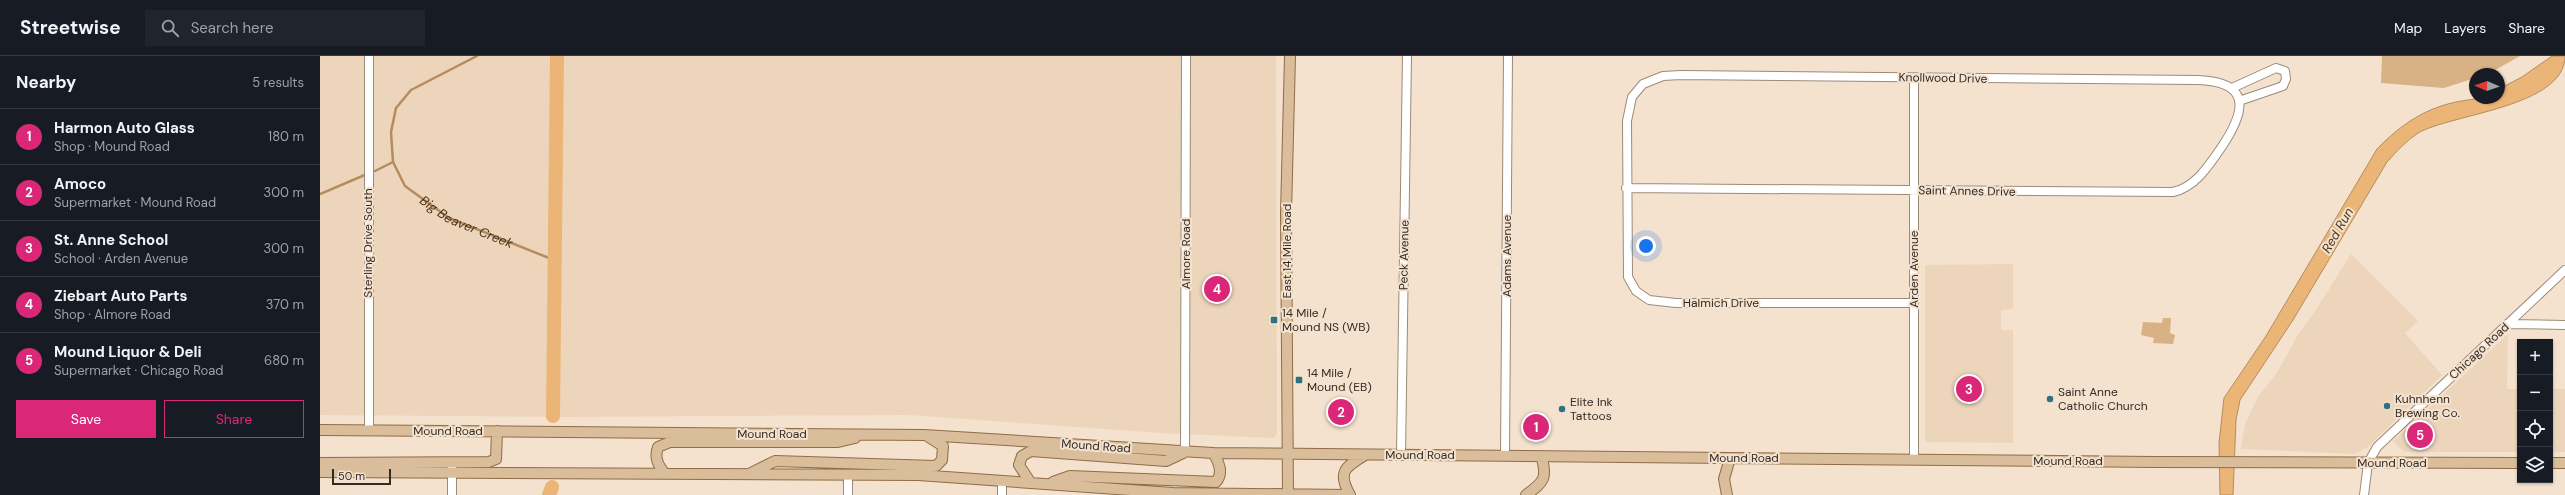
<!DOCTYPE html>
<meta charset="utf-8">
<style>
body{margin:0;font-family:"DM Sans",sans-serif;background:#20242c;color:#f1f3f6}
.controls{position:absolute;right:12px;bottom:12px;display:grid;overflow:hidden;border-radius:0px;box-shadow:0 1px 3px #0004}
.controls button{width:36px;height:36px;display:grid;place-items:center;padding:0;border:0;border-bottom:1px solid #363941;background:#171b24;color:#f1f3f6;font:20px sans-serif}
.compass{position:absolute;left:2149px;top:12px;width:36px;height:36px;border-radius:50%;background:#171b24;box-shadow:0 1px 3px #0004;rotate:272deg}
.scale{position:absolute;left:12px;bottom:10px;width:59px;box-sizing:border-box;padding-left:4px;border:2px solid #322b24;border-top:0;font-size:11px;line-height:14px;white-space:nowrap;color:#322b24;-webkit-text-stroke:3px #f4e2cf;paint-order:stroke}
.you{position:absolute;left:1326px;top:190px;width:14px;height:14px;margin:-10px;border:3px solid #fff;border-radius:50%;background:#1a73e8;box-shadow:0 0 0 6px #1a73e833}
.badge{display:grid;place-items:center;width:26px;height:26px;border-radius:50%;background:#db2777;color:#fff;font-size:13px;font-weight:700}
.pin{position:absolute;translate:-50% -50%;border:2px solid #fff;box-shadow:0 1px 4px #0006}
.list{margin:0;padding:0;list-style:none}
h2{display:flex;justify-content:space-between;align-items:center;height:52px;margin:0;padding:0 16px;font-size:17px}
h2 small{font-size:13px;font-weight:400;color:#9ea1a6}
.list li{display:grid;grid-template-columns:26px 1fr auto;gap:12px;align-items:center;box-sizing:border-box;height:56px;padding:0 16px;border-top:1px solid #363941}
.list b{display:block;font-size:15px;white-space:nowrap}
.list p{margin:0;font-size:13px;white-space:nowrap;color:#9ea1a6}
.list em{font-size:13px;font-style:normal;color:#9ea1a6}
.actions{display:flex;gap:8px;padding:12px 16px}
.actions a{flex:1;padding:9px 0;border:1px solid #db2777;border-radius:0px;text-align:center;font-size:14px;color:#db2777}
.actions .main{background:#db2777;color:#fff}
.icon{flex:none;width:22px;height:22px;fill:none;stroke:currentColor;stroke-width:2;stroke-linecap:round;stroke-linejoin:round}
.map{position:relative;flex:none;width:2245px;height:439px;overflow:hidden}
header{display:flex;align-items:center;gap:24px;box-sizing:border-box;height:56px;padding:0 20px;background:#171b24;border-bottom:1px solid #363941}
header strong{font-size:19px}
nav{display:flex;gap:22px;margin-inline-start:auto;font-size:14px}
.search{width:280px;height:36px;background:#20242c;display:flex;align-items:center;gap:10px;box-sizing:border-box;padding:0 14px;border-radius:0px;color:#9ea1a6;font-size:15px}
main{display:flex}
aside{flex:1;background:#171b24}
.map>svg:first-child{display:block}
.built{fill:#edd5bc}
.green{fill:#d8b184}
.water{fill:#ebb577;stroke:#b48c5e}
.lines{fill:none;stroke-linecap:round;stroke-linejoin:round}
.stream{stroke:#b48c5e;stroke-width:2.5}
.river{stroke:#ebb577;stroke-width:14}
.minor-casing{stroke:#9c8b79;stroke-width:10}
.major-casing{stroke:#8f6d45;stroke-width:12}
.minor{stroke:#fff;stroke-width:8}
.major{stroke:#dabd9a;stroke-width:10}
.poi-dot{fill:#2f7183;stroke:#f4e2cf;stroke-width:1.5}
.labels{text-anchor:middle;stroke-width:4;stroke-linejoin:round;paint-order:stroke}
.street-label{font-size:12px;fill:#322b24;stroke:#f4e2cf}
.poi-label{font-size:12px;fill:#322b24;stroke:#f4e2cf;text-anchor:start}
.water-label{font-size:13px;font-style:italic;fill:#4a3318;stroke:#f4e2cf}
</style>
<header>
<strong>Streetwise</strong>
<div class="search"><svg class="icon" aria-label="search" viewBox="0 0 24 24"><circle cx="10" cy="10" r="6"/><path d="M15 15l6 6"/></svg>Search here</div>
<nav><a>Map</a><a>Layers</a><a>Share</a></nav>
</header>
<main>
<aside>
<h2>Nearby<small>5 results</small></h2>
<ul class="list">
<li><span class="badge">1</span><div><b>Harmon Auto Glass</b><p>Shop · Mound Road</p></div><em>180 m</em></li>
<li><span class="badge">2</span><div><b>Amoco</b><p>Supermarket · Mound Road</p></div><em>300 m</em></li>
<li><span class="badge">3</span><div><b>St. Anne School</b><p>School · Arden Avenue</p></div><em>300 m</em></li>
<li><span class="badge">4</span><div><b>Ziebart Auto Parts</b><p>Shop · Almore Road</p></div><em>370 m</em></li>
<li><span class="badge">5</span><div><b>Mound Liquor &amp; Deli</b><p>Supermarket · Chicago Road</p></div><em>680 m</em></li>
</ul>
<div class="actions"><a class="main">Save</a><a>Share</a></div>
</aside>
<div class="map">
<svg width="2245" height="439" viewBox="0 0 2245 439">
<rect width="100%" height="100%" fill="#f4e2cf"/>
<path class="built" d="M0 0H956L957 378 954 382 841 377 588 359 250 361 0 359Z
M2031 198 2098 265 2085 277 2122 319 2048 391 2034 398 1921 393 1925 368 1938 341 1958 315 1979 277 1994 257Z
M1693 208V253L1681 254V274H1693V387L1605 386V209Z
M2188 278 2187 333H2200V396H2084L2073 385Z
M2230 333H2245V396H2230Z"/>
<path class="green" d="M2062 0H2200L2168 18H2155V22L2124 32 2061 27Z
M1843 262H1851L1850 277 1855 279 1853 288 1833 287 1834 282 1821 279 1823 266 1842 267Z"/>
<path class="water" d="M2232 0H2245C2245 51 2131 58 2098 77 2086 85 2076 96 2067 106L1973 264 1920 344 1916 364 1913 439H1900L1899 387 1904 342 1946 280 2057 93C2094 55 2127 42 2179 42V33L2202 21Z"/>
<g class="lines">
<g class="stream">
<path id="s1" d="M157 0 91 34 76 52 71 76 73 106 85 130 129 162 234 204"/>
<path d="M55 115 73 106"/>
<path d="M0 138 47 118"/>
</g>
<path class="river" d="M233 360 237 0
M229 439 232 431"/>
<defs>
<path id="minor" d="M1912 32 1956 12 1965 15 1966 23 1963 30 1919 45
M1306 132 1853 136C1876 131 1890 108 1903 89 1926 54 1931 26 1878 24L1361 19 1343 20 1323 28 1312 41 1307 65 1308 221 1316 235 1329 244 1356 247H1594
M2187 268 2245 269
M49 375V0
M865 396 866 0
M1081 399 1087 0
M1185 399 1188 0
M1594 403V22
M132 439V412
M528 439V418
M682 439V424
M2044 439 2048 407 2057 391 2245 214"/>
<path id="major" d="M0 374 604 379 893 397 1834 406 2200 407
M0 407 169 406 176 403 177 375
M2230 407H2245
M0 416 598 419 853 437 1027 439
M345 418C338 409 334 402 338 391L350 386H518L535 382
M429 418 455 405 616 410 622 404 623 390 607 380
M710 426 699 409 702 400 711 395 846 405 863 397
M733 426 750 420 896 426C904 417 899 406 893 397
M968 439 966 157 970 0
M1030 439C1017 416 1025 411 1045 399
M1206 439C1224 426 1228 422 1221 400
M1407 439 1404 423 1410 402"/>
</defs>
<use href="#minor" class="minor-casing"/>
<use href="#major" class="major-casing"/>
<use href="#minor" class="minor"/>
<use href="#major" class="major"/>
</g>
<g class="poi-dot">
<rect x="950" y="260" width="8" height="8" rx="2"/>
<rect x="975" y="320" width="8" height="8" rx="2"/>
<circle cx="1730" cy="343" r="4"/>
<circle cx="2067" cy="350" r="4"/>
<circle cx="1242" cy="353" r="4"/>
</g>
<g class="labels">
<g class="street-label">
<text transform="translate(1623 22) rotate(1)" y="4">Knollwood Drive</text>
<text transform="translate(1647 135) rotate(1)" y="4">Saint Annes Drive</text>
<text transform="translate(48 187) rotate(-90)" y="4">Sterling Drive South</text>
<text transform="translate(967 195) rotate(-90)" y="4">East 14 Mile Road</text>
<text transform="translate(866 198) rotate(-90)" y="4">Almore Road</text>
<text transform="translate(1084 199) rotate(-89)" y="4">Peck Avenue</text>
<text transform="translate(1187 200) rotate(-90)" y="4">Adams Avenue</text>
<text transform="translate(1594 213) rotate(-90)" y="4">Arden Avenue</text>
<text x="1401" y="251">Halmich Drive</text>
<text transform="translate(2159 295) rotate(-43)" y="4">Chicago Road</text>
<text x="128" y="379">Mound Road</text>
<text x="452" y="382">Mound Road</text>
<text transform="translate(776 390) rotate(4)" y="4">Mound Road</text>
<text x="1100" y="403">Mound Road</text>
<text x="1424" y="406">Mound Road</text>
<text x="1748" y="409">Mound Road</text>
<text x="2072" y="411">Mound Road</text>
</g>
<g class="poi-label">
<text x="962" y="261">14 Mile /<tspan x="962" dy="14">Mound NS (WB)</tspan></text>
<text x="987" y="321">14 Mile /<tspan x="987" dy="14">Mound (EB)</tspan></text>
<text x="1738" y="340">Saint Anne<tspan x="1738" dy="14">Catholic Church</tspan></text>
<text x="2075" y="347">Kuhnhenn<tspan x="2075" dy="14">Brewing Co.</tspan></text>
<text x="1250" y="350">Elite Ink<tspan x="1250" dy="14">Tattoos</tspan></text>
</g>
<g class="water-label">
<text dy="5" stroke="none"><textPath href="#s1" startOffset="251">Big Beaver Creek</textPath></text>
<text transform="translate(2017 174) rotate(-60)" y="5">Red Run</text>
</g>
</g>
</svg>
<div class="controls">
<button>+</button>
<button>−</button>
<button><svg class="icon" aria-label="locate" viewBox="0 0 24 24"><circle cx="12" cy="12" r="6"/><path d="M12 2v4M12 18v4M2 12h4M18 12h4"/></svg></button>
<button><svg class="icon" aria-label="layers" viewBox="0 0 24 24"><path d="M12 4l9 5-9 5-9-5zM3 14l9 5 9-5"/></svg></button>
</div>
<svg class="compass" viewBox="-18 -18 36 36"><path d="M0-13l5 13h-10z" fill="#e53935"/><path d="M0 13l5-13h-10z" fill="#9ea1a6"/></svg>
<div class="scale">50 m</div>
<div class="you"></div>
<div class="pin badge" style="left:1216px;top:371px">1</div>
<div class="pin badge" style="left:1021px;top:356px">2</div>
<div class="pin badge" style="left:1649px;top:333px">3</div>
<div class="pin badge" style="left:897px;top:233px">4</div>
<div class="pin badge" style="left:2100px;top:379px">5</div>
</div>
</main>
